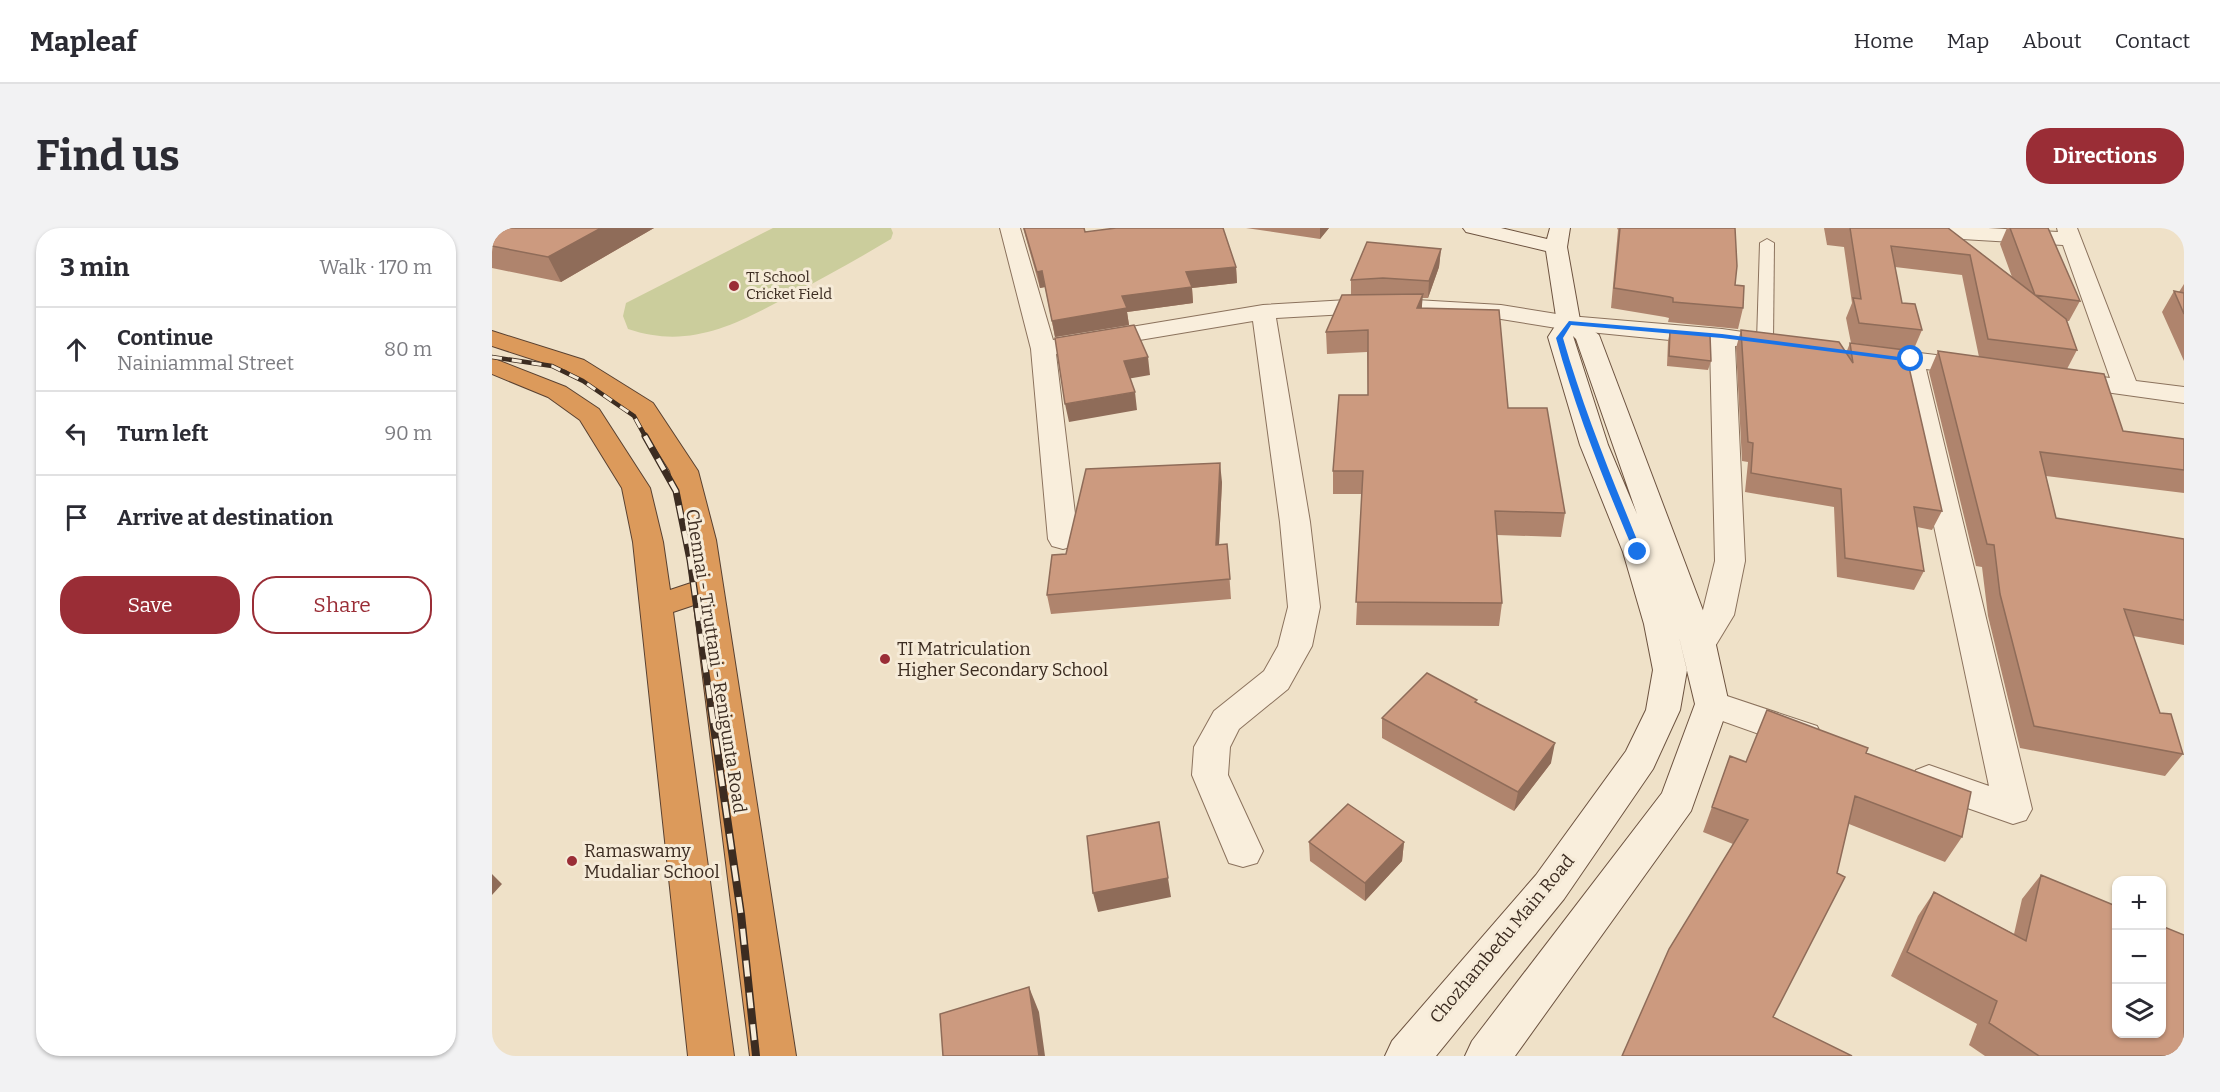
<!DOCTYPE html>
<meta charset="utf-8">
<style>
body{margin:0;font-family:Bitter,serif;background:#f2f2f3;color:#2b2b33}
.controls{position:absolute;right:18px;bottom:18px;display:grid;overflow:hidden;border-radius:12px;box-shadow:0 2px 4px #0004}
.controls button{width:54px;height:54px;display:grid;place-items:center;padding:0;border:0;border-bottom:2px solid #e1e1e2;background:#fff;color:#2b2b33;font:30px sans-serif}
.stop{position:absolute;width:18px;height:18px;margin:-14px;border:4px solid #1a73e8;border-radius:50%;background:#fff}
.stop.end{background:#1a73e8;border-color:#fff;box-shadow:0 2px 6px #0008}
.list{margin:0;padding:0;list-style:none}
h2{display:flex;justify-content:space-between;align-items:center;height:78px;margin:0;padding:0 24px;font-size:26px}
h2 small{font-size:20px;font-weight:400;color:#7c7c81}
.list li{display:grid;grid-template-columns:39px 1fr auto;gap:18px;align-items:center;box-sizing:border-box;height:84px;padding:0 24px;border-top:2px solid #e1e1e2}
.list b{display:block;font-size:22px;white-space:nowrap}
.list p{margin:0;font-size:20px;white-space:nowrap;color:#7c7c81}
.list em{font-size:20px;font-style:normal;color:#7c7c81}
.actions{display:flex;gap:12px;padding:18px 24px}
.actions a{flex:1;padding:14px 0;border:2px solid #9a2d36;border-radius:24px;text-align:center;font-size:21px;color:#9a2d36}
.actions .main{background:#9a2d36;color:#fff}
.icon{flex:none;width:33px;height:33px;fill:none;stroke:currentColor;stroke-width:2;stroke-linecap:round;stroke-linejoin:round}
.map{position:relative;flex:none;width:1692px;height:828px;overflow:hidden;border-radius:24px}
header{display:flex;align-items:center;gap:36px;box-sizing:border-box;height:84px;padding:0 30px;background:#fff;border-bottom:2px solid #e1e1e2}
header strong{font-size:28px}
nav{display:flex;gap:33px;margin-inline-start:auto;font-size:21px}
.intro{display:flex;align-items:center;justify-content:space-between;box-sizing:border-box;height:144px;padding:0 36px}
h1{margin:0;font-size:42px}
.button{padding:15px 27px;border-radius:24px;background:#9a2d36;color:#fff;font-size:21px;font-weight:700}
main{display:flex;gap:36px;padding:0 36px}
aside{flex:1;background:#fff;border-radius:24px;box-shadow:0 2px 4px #0004}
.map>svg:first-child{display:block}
.green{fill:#cbcd9c}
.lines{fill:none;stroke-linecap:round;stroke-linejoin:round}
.lane-casing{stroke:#8b725d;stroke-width:2}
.street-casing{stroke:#8b725d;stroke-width:2}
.secondary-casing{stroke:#6d5340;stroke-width:2}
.highway-casing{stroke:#594131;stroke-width:2}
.lane{fill:#f9eedc;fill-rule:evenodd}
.street{fill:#f9eedc;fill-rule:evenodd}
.secondary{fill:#f9eedc;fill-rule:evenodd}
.highway{fill:#dc9a5b;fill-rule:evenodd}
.rail-far2-casing{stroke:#3c2c21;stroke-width:4.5}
.rail-far1-casing{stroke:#3c2c21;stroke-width:7}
.rail-casing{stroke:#3c2c21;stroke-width:8}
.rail-far2{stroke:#f6ebd8;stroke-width:3;stroke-dasharray:10;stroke-linecap:butt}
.rail-far1{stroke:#f6ebd8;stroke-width:4.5;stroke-dasharray:13;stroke-linecap:butt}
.rail{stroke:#f6ebd8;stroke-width:5;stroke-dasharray:16;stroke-linecap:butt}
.wall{fill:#af846d}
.shaded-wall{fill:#8f6c59}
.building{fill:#cc9a7f;stroke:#8f6c59;stroke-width:1.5}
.route{fill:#1a73e8}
.poi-dot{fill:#9a2d36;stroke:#f6ebd8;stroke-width:2}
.labels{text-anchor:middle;stroke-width:6;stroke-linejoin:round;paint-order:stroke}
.far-poi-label{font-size:15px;fill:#3c2c21;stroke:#f6ebd8;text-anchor:start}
.poi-label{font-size:18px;fill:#3c2c21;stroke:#f6ebd8;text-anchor:start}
.street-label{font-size:18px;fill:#3c2c21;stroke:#f6ebd8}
</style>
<header>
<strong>Mapleaf</strong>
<nav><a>Home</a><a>Map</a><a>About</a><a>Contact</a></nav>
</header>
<div class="intro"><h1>Find us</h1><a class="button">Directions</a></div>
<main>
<aside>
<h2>3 min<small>Walk · 170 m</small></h2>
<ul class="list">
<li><svg class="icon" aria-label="ahead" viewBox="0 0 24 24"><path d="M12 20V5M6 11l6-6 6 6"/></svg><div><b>Continue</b><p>Nainiammal Street</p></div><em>80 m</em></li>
<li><svg class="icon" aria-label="left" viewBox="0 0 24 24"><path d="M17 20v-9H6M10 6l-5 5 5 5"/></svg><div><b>Turn left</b></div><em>90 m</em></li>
<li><svg class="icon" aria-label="arrive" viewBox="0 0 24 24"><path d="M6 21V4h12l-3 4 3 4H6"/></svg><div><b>Arrive at destination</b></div></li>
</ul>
<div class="actions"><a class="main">Save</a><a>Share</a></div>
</aside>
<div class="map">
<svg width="1692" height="828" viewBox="0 0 1692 828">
<rect width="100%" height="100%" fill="#efe1c8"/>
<path class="green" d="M281 0H399L401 5 399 11C366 31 333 49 299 67 245 96 198 122 136 101L131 88 134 75Z"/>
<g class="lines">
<defs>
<path id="lane" d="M1275 11 1282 15 1281 113 1273 118 1265 113 1268 15Z"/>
<path id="street" d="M508 0H528L561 112 771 77 890 70 1009 77 1077 88 1230 101 1301 111 1304 116 1301 121 1292 123 1243 118 1253 333 1242 387 1219 425 1207 429 1195 425 1190 417 1210 386 1223 333 1218 116 1077 102 1009 91 890 84 784 90 818 294 828 379 820 418 796 461 747 501 738 519 736 547 771 623 765 635 751 639 737 635 700 547 702 519 722 483 772 443 786 418 796 379 788 294 761 93 564 126 586 311 582 318 571 321 560 318 556 311 539 121Z
M1410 0H1496L1566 4 1565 0H1585L1644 153 1692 159V175L1563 157 1559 152 1563 147 1572 144 1618 150 1571 17 1419 8 1412 6Z
M1370 118 1485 132 1494 135 1498 140 1494 145 1485 148 1434 141 1540 581 1534 592 1521 596 1424 562 1418 552 1424 542 1437 537 1497 558 1408 137 1361 130 1358 125 1361 120Z
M1220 463 1325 498 1330 508 1325 518 1312 522 1208 485 1203 476 1208 467Z"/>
<path id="secondary" d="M971 0H1009L1055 11 1058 0H1078L1075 19 1088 92 1107 107 1224 417 1237 476 1199 583 1023 828H973L980 813 1170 565 1203 476 1186 405 1195 442 1188 482 1161 541 1072 671 944 828H893L900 813 1044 647 1134 523 1154 482 1161 442 1152 396 1131 324 1088 217 1056 109 1065 95 1054 23 974 4ZM1081 108 1084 111 1145 286 1116 217Z"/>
<path id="highway" d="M0 103 92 132 161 175 206 243 224 312 304 828H258L202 377 181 384 242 828H196L141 314 130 260 88 192 56 169 0 146V130L74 159 107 181 158 260 171 314 178 362 199 355 194 312 178 243 142 186 74 142 0 118Z"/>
</defs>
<use href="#lane" class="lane-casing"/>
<use href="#street" class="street-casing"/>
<use href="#secondary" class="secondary-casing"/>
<use href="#highway" class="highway-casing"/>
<use href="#lane" class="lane"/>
<use href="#street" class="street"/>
<use href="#secondary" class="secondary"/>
<use href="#highway" class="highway"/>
<defs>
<path id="rail-far2" d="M0 129 60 138 91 153 142 188 154 210"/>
<path id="rail-far1" d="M153 208 184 263 198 332 219 480"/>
<path id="rail" d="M219 479 249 686 264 828"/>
</defs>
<use href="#rail-far2" class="rail-far2-casing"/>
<use href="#rail-far1" class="rail-far1-casing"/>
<use href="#rail" class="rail-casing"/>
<use href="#rail-far2" class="rail-far2"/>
<use href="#rail-far1" class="rail-far1"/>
<use href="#rail" class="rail"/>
</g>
<path class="wall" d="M0 0H162L69 54 0 40Z
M531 0H592L593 4 744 39 745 55 700 60 701 75 635 84 637 97 563 109 553 59 548 60Z
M754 0H837L828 11Z
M1125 0H1243V57L1251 80 1246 101 1176 94 1177 90 1173 89 1119 80 1126 2Z
M1332 0H1456L1520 49 1508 16 1515 0H1556L1588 73 1577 93H1575L1585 122 1575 141 1631 203 1692 211V265L1554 248 1564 290 1692 311V417L1641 408 1668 485 1691 526 1673 548 1528 520 1496 388 1490 339 1484 338 1437 144 1446 123 1487 129 1470 47 1403 39 1410 75 1430 102 1421 123 1359 115 1354 90 1360 75 1352 19 1335 17Z
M949 21 947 39 936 70H930V80L1016 180 1073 285 1069 309 1005 307 1010 375 1007 398 864 397 870 266H841V243L876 167 875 124 835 126 834 104 859 67V52Z
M1692 56V133L1670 84 1682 63 1687 64Z
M1249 102 1354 125 1358 115 1450 283 1440 302 1425 299 1432 343 1422 362 1345 349 1342 279 1253 264 1256 234 1250 233 1244 120Z
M1178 103 1219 133 1216 142 1175 138 1176 113Z
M730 254 727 317 735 316 739 371 559 386 555 367 574 326Z
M985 475 1059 535 1022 583 890 510V490Z
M1374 525 1470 609 1453 634 1357 596 1281 789 1130 828 1241 616 1211 604 1238 528 1254 534Z
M817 614H912L910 633 873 673 818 633Z
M1549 647 1692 828H1493L1477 817 1485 796 1399 748 1426 688 1442 664 1522 706 1530 671Z"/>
<path class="shaded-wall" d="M109 0H162L69 54 56 29Z
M828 0H837L828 11Z
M949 21 947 39 936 70 937 53Z
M744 39 745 55 700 60 701 75 635 84 637 97 563 109 560 93 630 68 694 44Z
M550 43 553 59 548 60 545 44Z
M931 66 929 88 925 80Z
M656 129 658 147 635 151 632 133Z
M643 164 645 182 577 194 573 176Z
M728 235 730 254 726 336 724 317Z
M1063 515 1059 535 1022 583 1026 564Z
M667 594 679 669 606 684 601 665Z
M912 614 910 633 873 673V655Z
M0 646 10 656 0 667Z
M537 759 547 784 553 828H547Z"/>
<path class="building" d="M0 0H109L56 29 0 18Z
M532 0H592L593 4 624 0H731L744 39 694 44 700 59 630 68 635 80 560 93 550 43 545 44Z
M1128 0H1243L1245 38 1243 57 1252 58 1251 80 1181 74V70L1178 69 1122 60Z
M1358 0H1456L1543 67 1518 0H1556L1588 73 1543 67 1574 91 1585 122 1496 111 1478 27 1399 18 1410 75 1423 76 1430 102 1367 95 1361 70 1369 71Z
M875 14 949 21 937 53 891 50 859 52Z
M1682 63 1692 65V86Z
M931 66 925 80 1007 82 1016 180H1055L1073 285 1003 283 1010 375 864 374 871 243H841L847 167H876V102L834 104 850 67Z
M642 97 656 129 632 133 643 164 573 176 563 110Z
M1249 102 1347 114 1361 135 1358 115 1413 122 1450 283 1422 279 1432 343 1353 330 1349 261 1259 245 1261 215 1256 214Z
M1178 103 1218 107 1219 133 1177 128Z
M1446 123 1612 146 1631 203 1692 211V242L1548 224 1564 290 1692 311V392L1632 381 1668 485 1679 486 1691 526 1542 498 1508 366 1502 317 1495 316Z
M728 235 724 317 735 316 738 351 555 367 560 327 574 326 594 241Z
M935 445 985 472 983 474 1063 515 1026 564 890 490Z
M1275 482 1376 520 1374 525 1479 564 1470 609 1363 568 1345 645 1353 649 1281 789 1360 828H1130L1177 721 1256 592 1220 579 1238 528 1254 534Z
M856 576 912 614 873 655 817 614Z
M667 594 676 650 601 665 595 608Z
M1549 647 1624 678V806H1670V698L1692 707V828H1547L1497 795 1505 773 1415 724 1442 664 1534 713Z
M537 759 547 828H451L448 786Z"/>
<path class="route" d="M1077 93 1230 106 1423 131 1419 134 1230 110 1079 97 1071 110C1092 183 1121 253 1150 324L1146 327 1142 324C1112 253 1084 183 1064 110Z"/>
<g class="poi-dot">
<circle cx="242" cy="58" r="6"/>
<circle cx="393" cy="431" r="6"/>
<circle cx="80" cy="633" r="6"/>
</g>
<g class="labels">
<g class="far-poi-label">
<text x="254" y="54">TI School<tspan x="254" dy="17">Cricket Field</tspan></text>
</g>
<g class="poi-label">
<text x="405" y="427">TI Matriculation<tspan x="405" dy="21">Higher Secondary School</tspan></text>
<text x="92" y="629">Ramaswamy<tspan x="92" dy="21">Mudaliar School</tspan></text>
</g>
<g class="street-label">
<text transform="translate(224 433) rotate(81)" y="6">Chennai - Tiruttani - Renigunta Road</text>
<text transform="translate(1010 711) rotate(-50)" y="6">Chozhambedu Main Road</text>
</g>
</g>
</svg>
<div class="controls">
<button>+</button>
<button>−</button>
<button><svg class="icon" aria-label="layers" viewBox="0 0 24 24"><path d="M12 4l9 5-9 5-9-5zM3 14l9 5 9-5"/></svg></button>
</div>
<div class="stop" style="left:1419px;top:131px"></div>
<div class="stop end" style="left:1146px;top:324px"></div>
</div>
</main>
